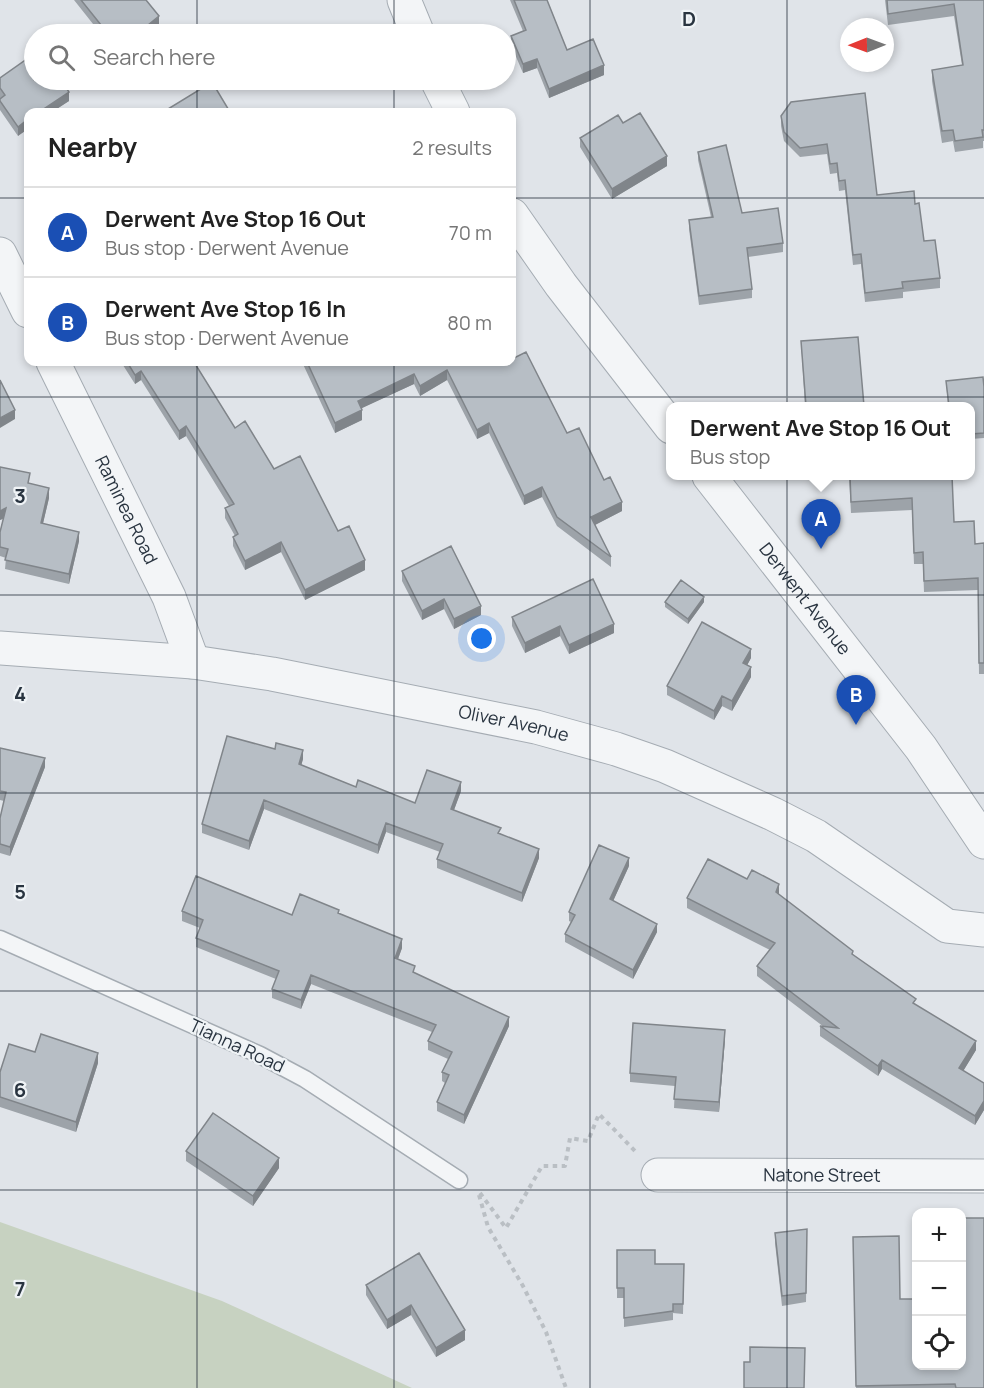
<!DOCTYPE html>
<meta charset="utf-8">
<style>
body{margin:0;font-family:Manrope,sans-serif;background:#f6f6f6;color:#222}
.controls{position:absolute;right:18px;bottom:18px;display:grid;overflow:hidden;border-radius:12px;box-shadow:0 3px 9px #0003}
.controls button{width:54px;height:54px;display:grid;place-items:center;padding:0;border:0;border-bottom:2px solid #e0e0e0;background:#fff;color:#222;font:30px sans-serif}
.compass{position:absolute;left:840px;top:18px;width:54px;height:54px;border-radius:50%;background:#fff;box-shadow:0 3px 9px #0003;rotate:269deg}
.you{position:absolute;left:482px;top:639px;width:21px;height:21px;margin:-15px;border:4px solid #fff;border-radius:50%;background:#1a73e8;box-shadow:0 0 0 9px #1a73e833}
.badge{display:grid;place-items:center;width:39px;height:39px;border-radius:50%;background:#0b8043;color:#fff;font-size:20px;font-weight:700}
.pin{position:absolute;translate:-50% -50px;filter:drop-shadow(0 2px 3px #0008)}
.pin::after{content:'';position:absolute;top:32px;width:21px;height:18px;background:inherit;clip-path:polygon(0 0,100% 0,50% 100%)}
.popup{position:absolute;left:666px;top:402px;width:309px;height:78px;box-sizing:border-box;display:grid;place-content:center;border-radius:12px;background:#fff;filter:drop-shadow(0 2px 4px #0005);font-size:20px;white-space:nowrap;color:#767676}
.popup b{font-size:22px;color:#222}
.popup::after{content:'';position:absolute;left:50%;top:100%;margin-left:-12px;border:12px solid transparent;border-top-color:#fff}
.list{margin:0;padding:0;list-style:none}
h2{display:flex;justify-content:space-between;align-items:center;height:78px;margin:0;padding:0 24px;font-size:26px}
h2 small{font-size:20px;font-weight:400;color:#767676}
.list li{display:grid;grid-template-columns:39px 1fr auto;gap:18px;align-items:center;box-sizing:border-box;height:90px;padding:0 24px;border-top:2px solid #e0e0e0}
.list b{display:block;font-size:22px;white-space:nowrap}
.list p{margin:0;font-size:20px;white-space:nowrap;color:#767676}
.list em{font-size:20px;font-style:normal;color:#767676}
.icon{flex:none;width:33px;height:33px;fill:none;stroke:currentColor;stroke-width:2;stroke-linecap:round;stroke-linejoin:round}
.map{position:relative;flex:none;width:984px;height:1388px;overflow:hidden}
.search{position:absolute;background:#fff;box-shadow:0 3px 9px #0003;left:24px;top:24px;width:492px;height:66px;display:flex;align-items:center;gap:15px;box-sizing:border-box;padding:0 21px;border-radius:33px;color:#767676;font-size:22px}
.panel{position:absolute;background:#fff;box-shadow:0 3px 9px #0003;left:24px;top:108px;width:492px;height:258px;border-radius:12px}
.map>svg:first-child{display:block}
.green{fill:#c7d2c1}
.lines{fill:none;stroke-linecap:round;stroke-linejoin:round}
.service-casing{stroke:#a5acb3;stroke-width:19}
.minor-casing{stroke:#a5acb3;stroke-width:35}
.path{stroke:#babfc4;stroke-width:4;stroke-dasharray:4.5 4.5;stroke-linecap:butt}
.service{stroke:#f3f5f7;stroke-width:16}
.minor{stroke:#f3f5f7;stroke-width:33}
.wall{fill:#9da3a9}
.shaded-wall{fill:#80858a}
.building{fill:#b7bec5;stroke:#80858a;stroke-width:1.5}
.grid{fill:none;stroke:#293440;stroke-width:1.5;stroke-opacity:0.55}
.labels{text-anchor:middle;stroke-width:4.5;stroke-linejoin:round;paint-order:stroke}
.street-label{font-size:18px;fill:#293440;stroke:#eff3f6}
.grid-label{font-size:20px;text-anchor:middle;font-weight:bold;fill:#293440;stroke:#eff3f6;stroke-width:4.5;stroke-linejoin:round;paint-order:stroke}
</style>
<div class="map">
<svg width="984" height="1388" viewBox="0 0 984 1388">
<rect width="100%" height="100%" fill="#e0e4e9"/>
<path class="green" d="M0 1222 222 1301 412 1388H0Z"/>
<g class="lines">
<defs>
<path id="service" d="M0 939 260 1055 305 1079 459 1180"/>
<g id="minor">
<path d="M404 0 418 34"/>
<path d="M437 80 453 112"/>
<path d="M512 215 561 285 671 427"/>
<path d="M0 254 28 311"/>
<path id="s1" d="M53 362 169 597 193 662"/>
<path id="s2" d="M709 476 921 748 984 842"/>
<path id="s3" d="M0 648 193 662 272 674 536 727 616 749 665 766 773 814 816 836 947 926 984 930"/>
<path id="s4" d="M658 1175 984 1176"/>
</g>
</defs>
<use href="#service" class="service-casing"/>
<use href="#minor" class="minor-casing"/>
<path class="path" d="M480 1193 506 1228 542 1166H565L570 1138 588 1141 599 1114 636 1152
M479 1195 488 1227 523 1286 546 1332 566 1388"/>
<use href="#service" class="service"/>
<use href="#minor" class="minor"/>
</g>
<path class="wall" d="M74 0H146L159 26 149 34H96V30L97 29Z
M510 0H547L567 50 604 75 549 98 537 68 523 73 511 45V36L523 31Z
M885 0H984V141H983V148L955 152 953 141 942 143 932 81V70L962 65 954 16 888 25Z
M0 78 69 101 52 112H28L18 136 0 110Z
M791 102 877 195 915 204 924 241 940 278V288L903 292V298L865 302 861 264 853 265 845 190 839 191 837 173 830 174 827 154 800 157 784 141 781 126V116Z
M623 123 667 166 612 199 580 147V138Z
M698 152 742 213 783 243V252L748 257 752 289V298L699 305 689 229V220L711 217 698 160Z
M801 341 864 406H805Z
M121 362H194L235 428 274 469 338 531 365 570 305 600 281 552 245 570 233 546V537L235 536 225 518V508L229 506 186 436 179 440 141 380 135 384Z
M302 362H499L500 364 567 433 604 480 622 511 595 525 611 557V567L557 526 542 497 524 505 489 433 477 439 447 380 420 396 414 384 361 408 362 420 335 433Z
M946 381 984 387V438L971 439V406H948Z
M0 467 30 484 49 498 43 523 79 541 69 584 5 569 6 558 0 556V532L3 519 0 520Z
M849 476H952L954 522 975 544 984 543V674H979L978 590 924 592 923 564H914L912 510 851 513Z
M402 571 481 615 454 629 444 609 422 620 402 581Z
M665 602H704L688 624 665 607Z
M512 617 614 633 569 654 560 636 525 653 512 626Z
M751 658 747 665 751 677 732 711 722 706 714 720 667 695V686Z
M0 748 45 767 10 856 0 853V818L4 801 0 800Z
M275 749 303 759 301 765 356 787 415 803 461 791 454 810 501 834 539 858 522 902 437 868V859L440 852 386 832 378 854 264 809 249 850 202 833V824Z
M629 866 613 901 657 932 633 979 565 942V934L571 922 569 921V912Z
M747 879 779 894V895L916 1005 976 1050 963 1071 984 1083V1110L975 1125 882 1069 878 1076 820 1036V1026L824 1027 757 976V966L770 950 687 908V898Z
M182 911 292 915 339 914 402 948 398 959 415 973 509 1026 464 1124 437 1111V1102L445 1083 442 1081V1072L448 1059 428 1050V1041L432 1032 311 984 301 1009 272 998V989L276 979 196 947V938L200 928 182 921Z
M725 1039 719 1112 674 1108 675 1086 630 1082V1073Z
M35 1052 98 1063 76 1132 0 1107V1072Z
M186 1151 279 1168 253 1206 186 1161Z
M807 1229 806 1302 782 1306 775 1243V1233Z
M853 1237 900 1299 984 1388H856Z
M419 1253 465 1340 436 1357 411 1315 387 1329 366 1295V1285Z
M655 1264H684L683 1314 673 1313V1320L624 1327V1298H617V1288Z"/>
<path class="shaded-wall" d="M159 16V26L149 34H137Z
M537 59V68L523 73V64Z
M604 65V75L549 98V89Z
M69 92V101L52 112H39Z
M28 119V129L18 136V127Z
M667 156V166L612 199V189Z
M447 370V380L420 396V386Z
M141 371V380L135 384V375Z
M414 374V384L358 410V401Z
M15 410V419L0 428V418Z
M362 410V420L335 433V423Z
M489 423V433L477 439V430Z
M186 426V436L179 440V431Z
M542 487V497L524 505V496Z
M49 488V498L41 532V523Z
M622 502V511L591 527V517Z
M6 508V517L0 520V511Z
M79 532V541L69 584V574Z
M281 542V552L245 570V561Z
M365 560V570L305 600V590Z
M704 597V602L688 624V619Z
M444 599V609L422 620V611Z
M481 606V615L454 629V619Z
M614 624V633L569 654V645Z
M560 626V636L525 653V643Z
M751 649V658L743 673V663Z
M751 667V677L732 711V701Z
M722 696V706L714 720V711Z
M303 750V759L299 774V764Z
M45 758V767L10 856V847Z
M461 782V791L451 818V809Z
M264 800V809L249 850V841Z
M386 823V832L378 854V845Z
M539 849V858L522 902V893Z
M629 858V866L610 908V899Z
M779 884V894L776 901V892Z
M657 924V932L633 979V970Z
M402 939V948L395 967V958Z
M311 975V984L301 1009V1000Z
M509 1017V1026L464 1124V1115Z
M725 1030V1039L719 1112V1102Z
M976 1041V1050L959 1078V1068Z
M98 1053V1063L76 1132V1122Z
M882 1060V1069L878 1076V1066Z
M984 1101V1110L975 1125V1116Z
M279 1158V1168L253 1206V1196Z
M411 1305V1315L387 1329V1320Z
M465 1330V1340L436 1357V1348Z"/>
<path class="building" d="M81 0H146L159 16 137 34H99L96 30 101 25Z
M514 0H547L567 50 593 39 604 65 549 89 537 59 523 64 511 36 526 30Z
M887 0H984V130H982L983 137 955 141 953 130 942 131 932 70 963 65 954 4 888 14Z
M34 54V80H61L69 92 39 112H28V119L18 127 0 101V99L5 95 0 88V78Z
M212 82 230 112H163Z
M865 93 877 195 914 191 915 204 919 203 924 241 935 240 940 278 902 282 903 288 865 293 861 254 853 255 845 180 839 181 837 163 830 164 827 144 800 148 784 132 781 116 791 102Z
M640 113 667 156 612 189 580 138 618 115 623 123Z
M726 145 742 213 778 208 783 243 747 248 752 289 699 296 689 220 713 217 698 152Z
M858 337 864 406H806L801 341Z
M526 352 567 433 579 428 604 480 610 477 622 502 591 517 611 557 557 517 542 487 524 496 489 423 477 430 447 370 420 386 414 374 358 401 362 410 335 423 307 362H499L500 364 506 362H512V359Z
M127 362H194L235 428 245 421 274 469 300 456 338 531 349 526 365 560 305 590 281 542 245 561 233 537 238 534 225 508 234 504 186 426 179 431 141 371 135 375Z
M983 377 984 387V433L971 434V406H949L946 381Z
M0 380 15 410 0 418Z
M0 467 30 473 28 483 49 488 41 523 79 532 69 574 5 560 8 549 0 547V532L6 508 0 511Z
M850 476H952L954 522 974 521 975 544 984 543V663H979L978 578 924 581 923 552 914 553 912 498 851 502Z
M451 546 481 606 454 619 444 599 422 611 402 571Z
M593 579 614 624 569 645 560 626 525 643 512 617Z
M681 580 704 597 688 619 665 602Z
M702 622 751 649 743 663 751 667 732 701 722 696 714 711 667 686Z
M227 736 275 749 276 743 303 750 299 764 356 787 358 780 415 803 427 770 461 782 451 809 501 828 498 833 539 849 522 893 437 859 443 844 386 823 378 845 264 800 249 841 202 824Z
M0 748 45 758 10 847 0 844V818L6 792 0 791Z
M599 845 629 858 610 899 657 924 633 970 565 934 575 915 569 912Z
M708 859 747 879 752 870 779 884 776 892 853 951 852 954 916 999 913 1003 976 1041 959 1068 984 1083V1101L975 1116 882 1060 878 1066 820 1026 838 1028 757 966 775 943 687 898Z
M196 876 292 915 300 894 339 910 338 913 402 939 395 958 415 966 413 972 509 1017 464 1115 437 1102 449 1075 442 1072 452 1052 428 1041 436 1025 311 975 301 1000 272 989 279 971 196 938 203 920 182 911Z
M633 1023 725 1030 719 1102 674 1099 676 1077 630 1073Z
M41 1034 98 1053 76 1122 0 1097V1072L9 1044 35 1052Z
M213 1113 279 1158 253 1196 186 1151Z
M962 1218H984V1388H956L955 1384 856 1386 853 1237 899 1236 900 1299H916V1365H962Z
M807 1229 806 1293 782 1296 775 1233Z
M617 1250H655V1264H684L683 1304H673V1311L624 1318V1288H617Z
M419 1253 465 1330 436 1348 411 1305 387 1320 366 1285Z
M750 1347 805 1348 804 1388H744V1362H750Z"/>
<path class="grid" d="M197 0V34M394 0V34M590 0V1388M787 0V1388M197 80V112M394 80V112M0 198H28M512 198H984M197 362V1388M394 362V1388M0 397H984M0 595H984M0 793H984M0 991H984M0 1190H984"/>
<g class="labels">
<g class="street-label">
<text dy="6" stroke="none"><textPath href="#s1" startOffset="165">Raminea Road</textPath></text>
<text dy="6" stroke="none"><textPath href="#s2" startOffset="156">Derwent Avenue</textPath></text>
<text dy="6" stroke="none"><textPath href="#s3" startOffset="520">Oliver Avenue</textPath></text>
<text transform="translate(237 1046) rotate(25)" y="6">Tianna Road</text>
<text dy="6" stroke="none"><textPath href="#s4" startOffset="164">Natone Street</textPath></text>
</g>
</g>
<g class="grid-label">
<text x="689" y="26">D</text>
<text x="20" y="503">3</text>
<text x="20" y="701">4</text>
<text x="20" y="899">5</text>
<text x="20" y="1097">6</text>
<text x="20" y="1296">7</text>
</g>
</svg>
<div class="controls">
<button>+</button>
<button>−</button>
<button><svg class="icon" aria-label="locate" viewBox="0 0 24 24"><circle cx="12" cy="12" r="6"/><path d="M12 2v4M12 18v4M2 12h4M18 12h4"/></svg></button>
</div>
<svg class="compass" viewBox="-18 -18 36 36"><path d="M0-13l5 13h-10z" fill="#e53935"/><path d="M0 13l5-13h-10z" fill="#767676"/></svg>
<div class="you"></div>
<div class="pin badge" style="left:821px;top:549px;background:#1a4fb4">A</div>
<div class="popup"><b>Derwent Ave Stop 16 Out</b>Bus stop</div>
<div class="pin badge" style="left:856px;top:725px;background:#1a4fb4">B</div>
<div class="search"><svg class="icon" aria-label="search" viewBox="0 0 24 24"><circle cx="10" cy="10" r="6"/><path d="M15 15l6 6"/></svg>Search here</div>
<section class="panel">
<h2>Nearby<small>2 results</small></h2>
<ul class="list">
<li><span class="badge" style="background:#1a4fb4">A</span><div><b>Derwent Ave Stop 16 Out</b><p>Bus stop · Derwent Avenue</p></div><em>70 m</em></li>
<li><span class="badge" style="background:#1a4fb4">B</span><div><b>Derwent Ave Stop 16 In</b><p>Bus stop · Derwent Avenue</p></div><em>80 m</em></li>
</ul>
</section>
</div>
